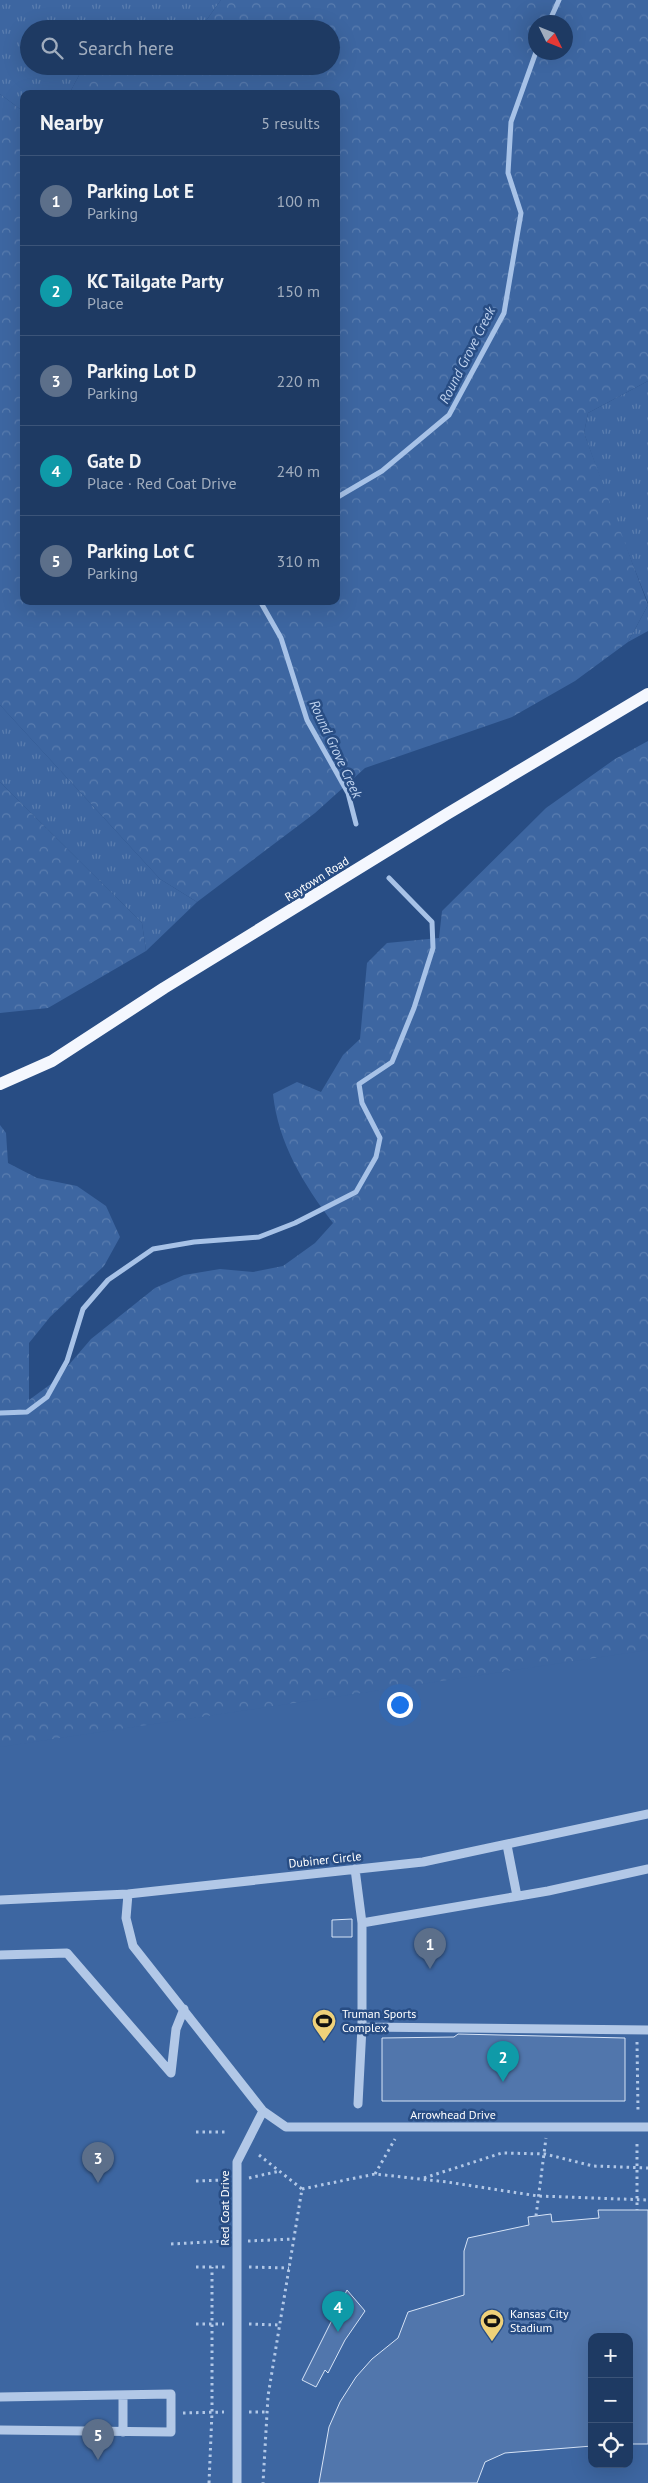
<!DOCTYPE html>
<meta charset="utf-8">
<style>
body{margin:0;font-family:"PT Sans",sans-serif;background:#2b456c;color:#f1f3f6}
.controls{position:absolute;right:15px;bottom:15px;display:grid;overflow:hidden;border-radius:10px;box-shadow:0 5px 20px #0002}
.controls button{width:45px;height:45px;display:grid;place-items:center;padding:0;border:0;border-bottom:1px solid #3c5478;background:#1e3a63;color:#f1f3f6;font:25px sans-serif}
.compass{position:absolute;left:528px;top:15px;width:45px;height:45px;border-radius:50%;background:#1e3a63;box-shadow:0 5px 20px #0002;rotate:133deg}
.you{position:absolute;left:399px;top:1704px;width:18px;height:18px;margin:-12px;border:4px solid #fff;border-radius:50%;background:#1a73e8;box-shadow:0 0 0 8px #1a73e833}
.badge{display:grid;place-items:center;width:32px;height:32px;border-radius:50%;background:#bca0f2;color:#fff;font-size:16px;font-weight:700}
.pin{position:absolute;translate:-50% -41px;filter:drop-shadow(0 1px 2px #0008)}
.pin::after{content:'';position:absolute;top:26px;width:18px;height:15px;background:inherit;clip-path:polygon(0 0,100% 0,50% 100%)}
.list{margin:0;padding:0;list-style:none}
h2{display:flex;justify-content:space-between;align-items:center;height:65px;margin:0;padding:0 20px;font-size:21px}
h2 small{font-size:16px;font-weight:400;color:#a1adbe}
.list li{display:grid;grid-template-columns:32px 1fr auto;gap:15px;align-items:center;box-sizing:border-box;height:90px;padding:0 20px;border-top:1px solid #3c5478}
.list b{display:block;font-size:19px;white-space:nowrap}
.list p{margin:0;font-size:16px;white-space:nowrap;color:#a1adbe}
.list em{font-size:16px;font-style:normal;color:#a1adbe}
.icon{flex:none;width:28px;height:28px;fill:none;stroke:currentColor;stroke-width:2;stroke-linecap:round;stroke-linejoin:round}
.map{position:relative;flex:none;width:648px;height:2483px;overflow:hidden}
.search{position:absolute;background:#1e3a63;box-shadow:0 5px 20px #0002;left:20px;top:20px;width:320px;height:55px;display:flex;align-items:center;gap:12px;box-sizing:border-box;padding:0 18px;border-radius:28px;color:#a1adbe;font-size:19px}
.panel{position:absolute;background:#1e3a63;box-shadow:0 5px 20px #0002;left:20px;top:90px;width:320px;height:515px;border-radius:10px}
.map>svg:first-child{display:block}
.grass{fill:url(#grass-tufts)}
.forest{fill:url(#forest-crowns);fill-rule:evenodd}
.pitch{fill:#3d66a1;fill-rule:evenodd}
.lines{fill:none;stroke-linecap:round;stroke-linejoin:round}
.stream{stroke:#a7c2e7;stroke-width:5}
.building{fill:#5176ac;stroke:#d6e3f6}
.path{stroke:#b2c8e7;stroke-width:3;stroke-dasharray:2.5 4;stroke-linecap:butt}
.minor{stroke:#b2c8e7;stroke-width:9}
.major{stroke:#f4f7fe;stroke-width:12}
.labels{text-anchor:middle;stroke-width:5;stroke-linejoin:round;paint-order:stroke}
.street-label{font-size:12px;fill:#fff;stroke:#284d84}
.poi-label{font-size:12px;fill:#fff;stroke:#284d84;text-anchor:start}
.water-label{font-size:14px;font-style:italic;fill:#bed2ef;stroke:#284d84}
</style>
<div class="map">
<svg width="648" height="2483" viewBox="0 0 648 2483">
<defs>
<pattern id="grass-tufts" width="24" height="20" patternUnits="userSpaceOnUse" patternTransform="scale(1.25)"><rect width="24" height="20" fill="#3d66a1"/><path d="M3 7l-1-3M5 7V3M7 7l1-3M15 17l-1-3M17 17v-4M19 17l1-3" fill="none" stroke="#5a7daf"/></pattern>
<pattern id="forest-crowns" width="20" height="18" patternUnits="userSpaceOnUse" patternTransform="scale(1.25)"><rect width="20" height="18" fill="#3d66a1"/><path d="M2 6a3 3 0 1 1 6 0M12 15a3 3 0 1 1 6 0" fill="none" stroke="#5a7daf"/></pattern>
</defs>
<rect width="100%" height="100%" fill="#284d84"/>
<path class="grass" d="M0 0H221L200 29H29V66H84L69 94H24V112L0 94Z
M648 381V603L616 522 584 433 588 413Z
M648 605V631L628 642Z
M0 705 160 879 197 902 146 951 142 923 0 782Z"/>
<path class="forest" d="M221 0H648V381L588 413 584 433 648 605 628 642 575 681 512 717 365 768 315 813 197 902 160 879 0 705V94L24 112V601H336V94H69L84 66H139L164 71 168 66H331V29H200ZM536 22H566V52H536Z
M648 741V1693L0 1828V1125L6 1133 8 1163 37 1178 77 1186 106 1206 120 1237 104 1266 50 1317 29 1343V1400L55 1381 91 1339 155 1288 184 1275 220 1269 253 1272 283 1266 315 1243 333 1223C304 1185 278 1143 273 1094L297 1082 321 1092 343 1055 360 1039 367 963 387 943 439 938 442 911 546 808 615 759Z
M0 782 142 923 146 951 48 1008 0 1013Z"/>
<path class="pitch" d="M648 1650V2483H0V1747ZM592 2337H629V2464H592Z"/>
<g class="lines">
<path class="stream" d="M549 22 559 0
M336 498 382 471 449 415 504 313 521 213 508 173 511 122 536 52
M260 601 281 638 307 720 348 793 356 824
M0 1413 27 1412 47 1397 67 1361 83 1309 108 1280 153 1249 194 1242 259 1237 295 1223 356 1192 376 1157 380 1138 362 1103 359 1084 392 1062 414 1008 433 948 432 922 389 878"/>
</g>
<path class="building" d="M352 1919V1937H332V1920Z
M458 2034 625 2038V2101H382V2038L454 2037Z
M598 2210H648V2444H629V2337H592V2446L505 2453 485 2462 477 2483H319L329 2427 340 2402 356 2377 372 2359 398 2338 408 2312 464 2295V2251L468 2238 529 2225 528 2217 551 2214 552 2222 599 2218Z
M347 2290 365 2311 345 2340 328 2373 325 2370 316 2387 302 2380Z"/>
<g class="lines">
<path class="path" d="M637 2042 638 2111
M196 2132H228
M637 2144V2210
M259 2155 302 2189 268 2396 263 2483
M375 2174 395 2139
M249 2178 280 2171
M424 2178 502 2153 545 2154 593 2166 648 2168
M196 2181 225 2180
M302 2189 375 2174 447 2182 538 2196 648 2200
M536 2216 546 2138
M248 2241 294 2239
M171 2244 226 2241
M196 2267H225
M249 2267 289 2268
M196 2324H224
M249 2324 279 2325
M249 2412H267
M183 2413 224 2412
M209 2483 212 2412V2267"/>
<path class="minor" d="M507 1845 517 1896
M355 1869 362 1923
M648 1869 548 1891 362 1923V2027L648 2030
M128 1894 126 1918 133 1946 263 2111 237 2162V2483
M0 1900 128 1894 423 1862 648 1814
M0 1955 67 1953 171 2073
M171 2073 176 2029 184 2009
M358 2104 362 2027
M263 2111 286 2127H648
M0 2397 171 2394V2432L0 2430
M123 2432V2395"/>
<path class="major" d="M0 1084 52 1061 164 988 447 814 648 694"/>
</g>
<defs>
<symbol id="stadium-pin" viewBox="-11 -11 22 30"><path d="M0 17L-7.5 6A9.5 9.5 0 1 1 7.5 6Z" fill="#efd179" stroke="#284d84"/><path d="M0-5a6.5 5 0 1 0 0 10a6.5 5 0 1 0 0-10ZM-3.5-1.8h7v3.6h-7Z" fill="#111"/></symbol>
</defs>
<g fill-rule="evenodd">
<use href="#stadium-pin" x="310" y="2007" width="28" height="38"/>
<use href="#stadium-pin" x="478" y="2307" width="28" height="38"/>
</g>
<g class="labels">
<g class="street-label">
<text transform="translate(317 879) rotate(-32)" y="4">Raytown Road</text>
<text transform="translate(325 1860) rotate(-6)" y="4">Dubiner Circle</text>
<text x="453" y="2119">Arrowhead Drive</text>
<text transform="translate(225 2208) rotate(-90)" y="4">Red Coat Drive</text>
</g>
<g class="poi-label">
<text x="342" y="2018">Truman Sports<tspan x="342" dy="14">Complex</tspan></text>
<text x="510" y="2318">Kansas City<tspan x="510" dy="14">Stadium</tspan></text>
</g>
<g class="water-label">
<text transform="translate(467 355) rotate(-63)" y="5">Round Grove Creek</text>
<text transform="translate(336 749) rotate(65)" y="5">Round Grove Creek</text>
</g>
</g>
</svg>
<div class="controls">
<button>+</button>
<button>−</button>
<button><svg class="icon" aria-label="locate" viewBox="0 0 24 24"><circle cx="12" cy="12" r="6"/><path d="M12 2v4M12 18v4M2 12h4M18 12h4"/></svg></button>
</div>
<svg class="compass" viewBox="-18 -18 36 36"><path d="M0-13l5 13h-10z" fill="#e53935"/><path d="M0 13l5-13h-10z" fill="#a1adbe"/></svg>
<div class="you"></div>
<div class="pin badge" style="left:430px;top:1969px;background:#5c6f8a">1</div>
<div class="pin badge" style="left:503px;top:2082px;background:#0f9aa8">2</div>
<div class="pin badge" style="left:98px;top:2183px;background:#5c6f8a">3</div>
<div class="pin badge" style="left:338px;top:2332px;background:#0f9aa8">4</div>
<div class="pin badge" style="left:98px;top:2460px;background:#5c6f8a">5</div>
<div class="search"><svg class="icon" aria-label="search" viewBox="0 0 24 24"><circle cx="10" cy="10" r="6"/><path d="M15 15l6 6"/></svg>Search here</div>
<section class="panel">
<h2>Nearby<small>5 results</small></h2>
<ul class="list">
<li><span class="badge" style="background:#5c6f8a">1</span><div><b>Parking Lot E</b><p>Parking</p></div><em>100 m</em></li>
<li><span class="badge" style="background:#0f9aa8">2</span><div><b>KC Tailgate Party</b><p>Place</p></div><em>150 m</em></li>
<li><span class="badge" style="background:#5c6f8a">3</span><div><b>Parking Lot D</b><p>Parking</p></div><em>220 m</em></li>
<li><span class="badge" style="background:#0f9aa8">4</span><div><b>Gate D</b><p>Place · Red Coat Drive</p></div><em>240 m</em></li>
<li><span class="badge" style="background:#5c6f8a">5</span><div><b>Parking Lot C</b><p>Parking</p></div><em>310 m</em></li>
</ul>
</section>
</div>
